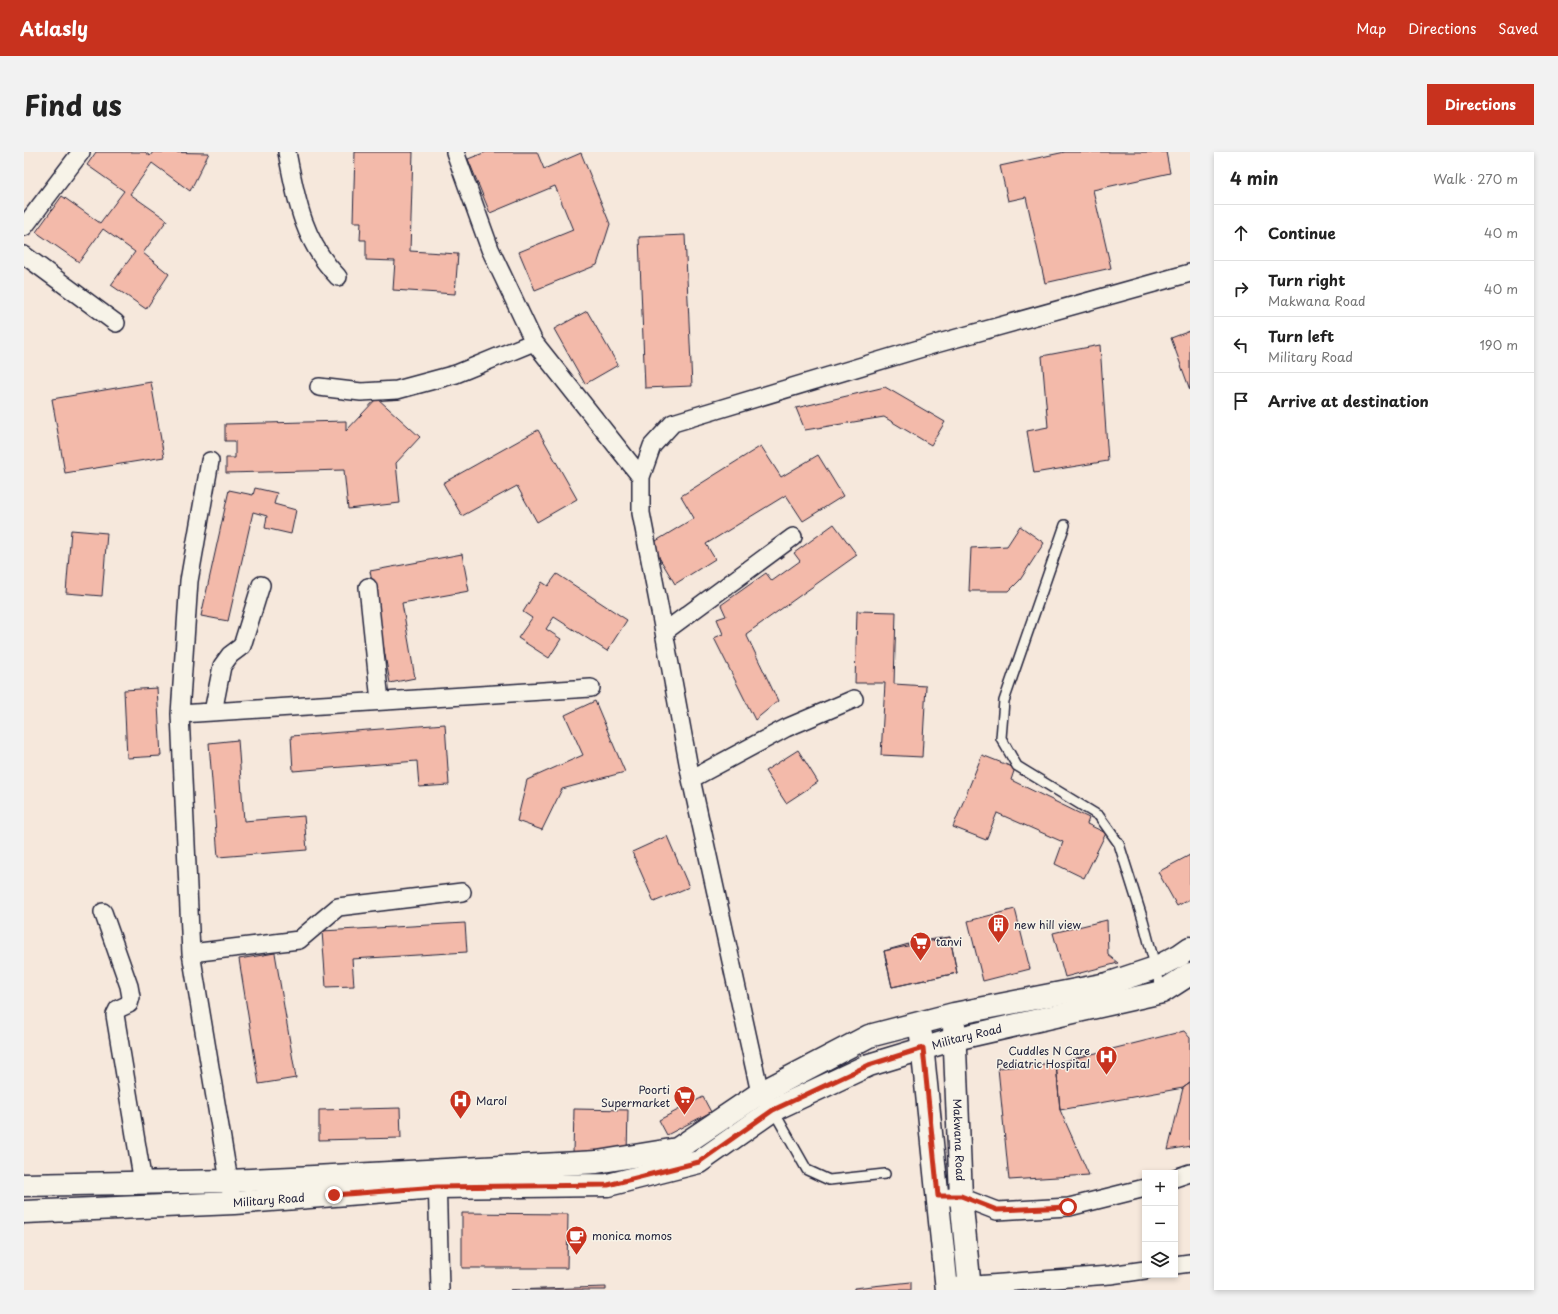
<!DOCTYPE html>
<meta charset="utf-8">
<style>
body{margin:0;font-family:"Playpen Sans",sans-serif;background:#f2f2f2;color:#222}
.controls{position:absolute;right:12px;bottom:12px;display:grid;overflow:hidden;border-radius:0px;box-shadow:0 2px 6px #0003}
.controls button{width:36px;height:36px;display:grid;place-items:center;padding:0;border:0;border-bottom:1px solid #e0e0e0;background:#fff;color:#222;font:20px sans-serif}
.stop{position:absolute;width:12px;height:12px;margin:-9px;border:3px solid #c8321e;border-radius:50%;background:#fff}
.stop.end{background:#c8321e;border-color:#fff;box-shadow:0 1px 4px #0008}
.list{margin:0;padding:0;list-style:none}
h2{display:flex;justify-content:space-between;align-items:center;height:52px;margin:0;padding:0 16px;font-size:17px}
h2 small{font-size:13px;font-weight:400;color:#767676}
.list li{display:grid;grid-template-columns:26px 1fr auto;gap:12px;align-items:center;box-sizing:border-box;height:56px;padding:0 16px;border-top:1px solid #e0e0e0}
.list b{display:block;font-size:15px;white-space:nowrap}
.list p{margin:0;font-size:13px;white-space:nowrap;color:#767676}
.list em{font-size:13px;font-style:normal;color:#767676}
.icon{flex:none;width:22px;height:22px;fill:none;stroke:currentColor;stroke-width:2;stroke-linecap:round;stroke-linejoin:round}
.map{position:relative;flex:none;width:1166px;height:1138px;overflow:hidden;border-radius:0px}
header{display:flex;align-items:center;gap:24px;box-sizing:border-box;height:56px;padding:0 20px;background:#c8321e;color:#fff}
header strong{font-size:19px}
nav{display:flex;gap:22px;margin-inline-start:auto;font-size:14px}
.intro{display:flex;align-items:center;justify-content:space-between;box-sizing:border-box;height:96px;padding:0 24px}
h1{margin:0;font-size:28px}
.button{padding:10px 18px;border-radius:0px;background:#c8321e;color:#fff;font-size:14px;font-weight:700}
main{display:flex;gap:24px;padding:0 24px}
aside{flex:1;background:#fff;border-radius:0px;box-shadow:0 2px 6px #0003}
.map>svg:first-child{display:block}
.building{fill:#f3baaa;stroke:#22223b}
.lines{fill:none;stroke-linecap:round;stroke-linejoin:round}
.service-casing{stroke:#22223b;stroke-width:12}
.minor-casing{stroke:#22223b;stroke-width:20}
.tertiary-casing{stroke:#22223b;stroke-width:25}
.service{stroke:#f7f3e8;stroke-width:9}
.minor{stroke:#f7f3e8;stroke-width:17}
.tertiary{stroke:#f7f3e8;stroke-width:22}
.route{stroke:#c8321e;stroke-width:5}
.labels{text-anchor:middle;stroke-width:3;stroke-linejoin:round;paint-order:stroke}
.poi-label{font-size:11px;fill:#22223b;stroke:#f7f3e8;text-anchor:start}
.street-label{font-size:11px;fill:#22223b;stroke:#f7f3e8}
</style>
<header>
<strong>Atlasly</strong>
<nav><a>Map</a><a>Directions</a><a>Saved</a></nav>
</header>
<div class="intro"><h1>Find us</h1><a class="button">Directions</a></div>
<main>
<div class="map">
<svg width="1166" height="1138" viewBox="0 0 1166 1138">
<rect width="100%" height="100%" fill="#f6e8dc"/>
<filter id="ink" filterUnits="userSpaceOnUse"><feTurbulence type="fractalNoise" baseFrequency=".025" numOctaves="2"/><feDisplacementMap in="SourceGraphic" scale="8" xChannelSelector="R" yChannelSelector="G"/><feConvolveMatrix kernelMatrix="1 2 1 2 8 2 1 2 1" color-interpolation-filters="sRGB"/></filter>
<g filter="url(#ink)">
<path class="building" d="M72 0H121L126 4 129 0 185 1 166 39 128 11 106 42 143 68 119 101 145 122 122 157 87 133 111 100 79 77 55 110 12 80 38 44 76 71 100 39 63 13Z
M331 0H389L386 99 434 102 431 142 369 138 371 109 342 108V88H336L337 70H329Z
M462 0H513L520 17 557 1 586 72 573 113 511 138 495 100 549 78 531 34 466 61 444 7Z
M1041 0H1142L1146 21 1069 38 1087 116 1021 131 1002 45 984 49 976 14Z
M661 83 668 234 621 236 615 85Z
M563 159 594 213 561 232 530 177Z
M1166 179V238L1147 186Z
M1076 193 1084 309 1010 321 1003 279 1024 275 1018 204Z
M127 230 140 305 41 321 28 247Z
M861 235 921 270 907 293 860 265 781 278 772 256Z
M353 246 396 285 372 311 376 351 324 357 320 318 202 321V306H211V289H201V272L322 269V279Z
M514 278 553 347 513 370 493 334 438 364 419 331Z
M737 294 757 325 794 303 819 344 779 369 762 343 682 392 691 407 651 432 627 392 670 366 657 344Z
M231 336 253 341 250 352 272 358 267 382 241 376 243 364 229 360 204 469 177 464 205 338 229 343Z
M810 372 833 403 722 482 754 549 731 568 690 486 699 482 693 467 702 464 697 453 742 421 748 429 776 409 770 401Z
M996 374 1020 391 996 428 985 439H945L947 396 983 394Z
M47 378 83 381 78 444 42 441Z
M438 402 445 439 378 451 391 526 366 531 346 419Z
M533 422 603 468 583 499 530 465 522 477 537 487 525 506 494 486 508 466 499 460 518 430 524 434Z
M833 459 872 460 870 532 902 534 898 605 857 603 861 531H831Z
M133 536 137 604 103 606 100 538Z
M571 549 601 620 538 637 518 678 493 669 503 628 559 603 541 563Z
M421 572 425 633 395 635 393 609 269 619 267 584Z
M214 588 220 669 280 664 283 698 194 705 185 591Z
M774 598 794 630 762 651 741 619Z
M958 603 991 616 987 628 1065 666 1063 672 1082 681 1060 726 1031 712 1039 690 973 661 962 688 929 675Z
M643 684 665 735 630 750 608 700Z
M1166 703V747L1153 754 1134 720Z
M991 757 1006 817 959 829 944 769Z
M1083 768 1084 803 1094 811 1041 825 1029 781Z
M441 771 443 800 328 807 330 834 302 835 298 779Z
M926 785 933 821 868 835 860 799Z
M926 785 933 821 868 835 860 799 895 789Z
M251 801 272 926 235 932 215 807Z
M1160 879 1166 886V931L1159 936 1036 958 1032 911Z
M1032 911 1036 958 1065 1023 985 1028 974 916Z
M1166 931V994L1144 998 1159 936Z
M679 945 687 960 643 983 635 968Z
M376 956 377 986 295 988V958Z
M550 957 604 958 603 1002 549 1001Z
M438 1061 544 1062 543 1116H438Z
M887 1130V1138H830V1136Z
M582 1135V1138H486Z"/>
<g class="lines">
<defs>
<path id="service" d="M1041 373 980 549 977 586 993 614 1075 664 1095 692 1119 768 1138 840
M749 958 783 1018 805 1028 861 1022"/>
<path id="minor" d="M263 0C272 47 279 89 314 125
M431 0 466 97 510 190 617 325
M0 75 57 0
M0 103 92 171
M295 235 337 240 373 238 432 222 510 190
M186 309 165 429 156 562 167 801 207 1041
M344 435 356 549
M640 480 769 385
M189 560 198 514 206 503 218 494 237 433
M156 562 567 536
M667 627 762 576 830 547
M79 760 105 834 107 845 105 852 94 857 91 863 119 1031
M167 801 275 788 314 755 438 740
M743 950 736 941 667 627 640 480 617 361V325L628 294 649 271 908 193 1166 121
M413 1022 416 1138
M1151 1026 1166 1021
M926 1045H937L973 1059 1045 1055 1121 1036
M1151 1113 1166 1111
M923 1135 1086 1123 1121 1118"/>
<g id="tertiary">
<path id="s1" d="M930 873 937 1045 946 1138"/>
<path d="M897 883 923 1138"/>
<path d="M0 1033 205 1029 290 1025 573 1010 653 997 736 941 845 884 930 862 1083 832 1131 816 1156 803 1166 796"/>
<path id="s2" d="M0 1060 210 1051 413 1035 584 1033 675 1010 749 958 845 913 931 887 1138 840 1166 822"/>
</g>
</defs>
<use href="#service" class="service-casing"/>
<use href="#minor" class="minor-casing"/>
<use href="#tertiary" class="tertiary-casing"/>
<use href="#service" class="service"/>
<use href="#minor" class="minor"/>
<use href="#tertiary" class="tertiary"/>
</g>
</g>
<g class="lines" filter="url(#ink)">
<path class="route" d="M310 1043 413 1035 584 1033 675 1010 749 958 845 913 899 896 914 1044H937L973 1058 1044 1055"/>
</g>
<defs>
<symbol id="building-pin" viewBox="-11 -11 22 30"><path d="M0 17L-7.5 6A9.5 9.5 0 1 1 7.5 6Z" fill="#c8321e" stroke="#f7f3e8"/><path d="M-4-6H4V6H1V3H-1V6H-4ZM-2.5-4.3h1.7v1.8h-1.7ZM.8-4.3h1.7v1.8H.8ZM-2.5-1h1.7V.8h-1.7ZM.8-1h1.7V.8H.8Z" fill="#fff"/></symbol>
<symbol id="supermarket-pin" viewBox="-11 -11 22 30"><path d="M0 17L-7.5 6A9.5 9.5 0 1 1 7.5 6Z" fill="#c8321e" stroke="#f7f3e8"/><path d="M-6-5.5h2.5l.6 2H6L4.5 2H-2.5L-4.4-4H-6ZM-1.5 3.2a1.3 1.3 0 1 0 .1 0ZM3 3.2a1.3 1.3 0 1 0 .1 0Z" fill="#fff"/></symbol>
<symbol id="hospital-pin" viewBox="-11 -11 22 30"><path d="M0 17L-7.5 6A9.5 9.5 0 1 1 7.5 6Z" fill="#c8321e" stroke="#f7f3e8"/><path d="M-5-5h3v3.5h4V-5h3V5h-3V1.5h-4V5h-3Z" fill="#fff"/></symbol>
<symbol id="cafe-pin" viewBox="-11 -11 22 30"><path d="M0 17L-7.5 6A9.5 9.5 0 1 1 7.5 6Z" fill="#c8321e" stroke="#f7f3e8"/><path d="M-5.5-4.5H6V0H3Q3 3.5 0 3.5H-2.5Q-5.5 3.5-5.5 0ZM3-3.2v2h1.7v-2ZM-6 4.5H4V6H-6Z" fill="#fff"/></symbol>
</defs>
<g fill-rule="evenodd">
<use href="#building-pin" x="962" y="760" width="25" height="34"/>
<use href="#supermarket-pin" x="884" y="778" width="25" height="34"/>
<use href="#hospital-pin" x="1070" y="892" width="25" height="34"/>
<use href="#supermarket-pin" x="648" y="932" width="25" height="34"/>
<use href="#hospital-pin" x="424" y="936" width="25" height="34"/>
<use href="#cafe-pin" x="540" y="1072" width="25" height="34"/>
</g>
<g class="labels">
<g class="poi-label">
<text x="990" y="777">new hill view</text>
<text x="912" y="794">tanvi</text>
<text x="1066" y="903" text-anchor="end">Cuddles N Care<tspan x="1066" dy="13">Pediatric Hospital</tspan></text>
<text x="646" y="942" text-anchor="end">Poorti<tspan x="646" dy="13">Supermarket</tspan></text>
<text x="452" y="953">Marol</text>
<text x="568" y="1088">monica momos</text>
</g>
<g class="street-label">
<text dy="4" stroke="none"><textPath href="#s2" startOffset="977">Military Road</textPath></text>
<text dy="4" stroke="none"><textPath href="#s1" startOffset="115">Makwana Road</textPath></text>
<text dy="4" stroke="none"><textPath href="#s2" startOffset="245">Military Road</textPath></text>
</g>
</g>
</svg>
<div class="controls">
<button>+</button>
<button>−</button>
<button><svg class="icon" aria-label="layers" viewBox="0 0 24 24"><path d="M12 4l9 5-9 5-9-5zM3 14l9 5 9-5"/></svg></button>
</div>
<div class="stop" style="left:1044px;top:1055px"></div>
<div class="stop end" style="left:310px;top:1043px"></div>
</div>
<aside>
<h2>4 min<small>Walk · 270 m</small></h2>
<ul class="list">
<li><svg class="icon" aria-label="ahead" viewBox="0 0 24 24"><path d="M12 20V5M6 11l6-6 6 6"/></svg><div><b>Continue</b></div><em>40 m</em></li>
<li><svg class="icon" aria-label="right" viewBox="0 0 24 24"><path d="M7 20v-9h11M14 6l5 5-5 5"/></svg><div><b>Turn right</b><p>Makwana Road</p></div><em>40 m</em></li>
<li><svg class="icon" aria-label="left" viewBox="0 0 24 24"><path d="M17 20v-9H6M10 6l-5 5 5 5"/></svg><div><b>Turn left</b><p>Military Road</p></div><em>190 m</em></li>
<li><svg class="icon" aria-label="arrive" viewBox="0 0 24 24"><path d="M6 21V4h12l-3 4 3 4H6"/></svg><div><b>Arrive at destination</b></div></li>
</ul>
</aside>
</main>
